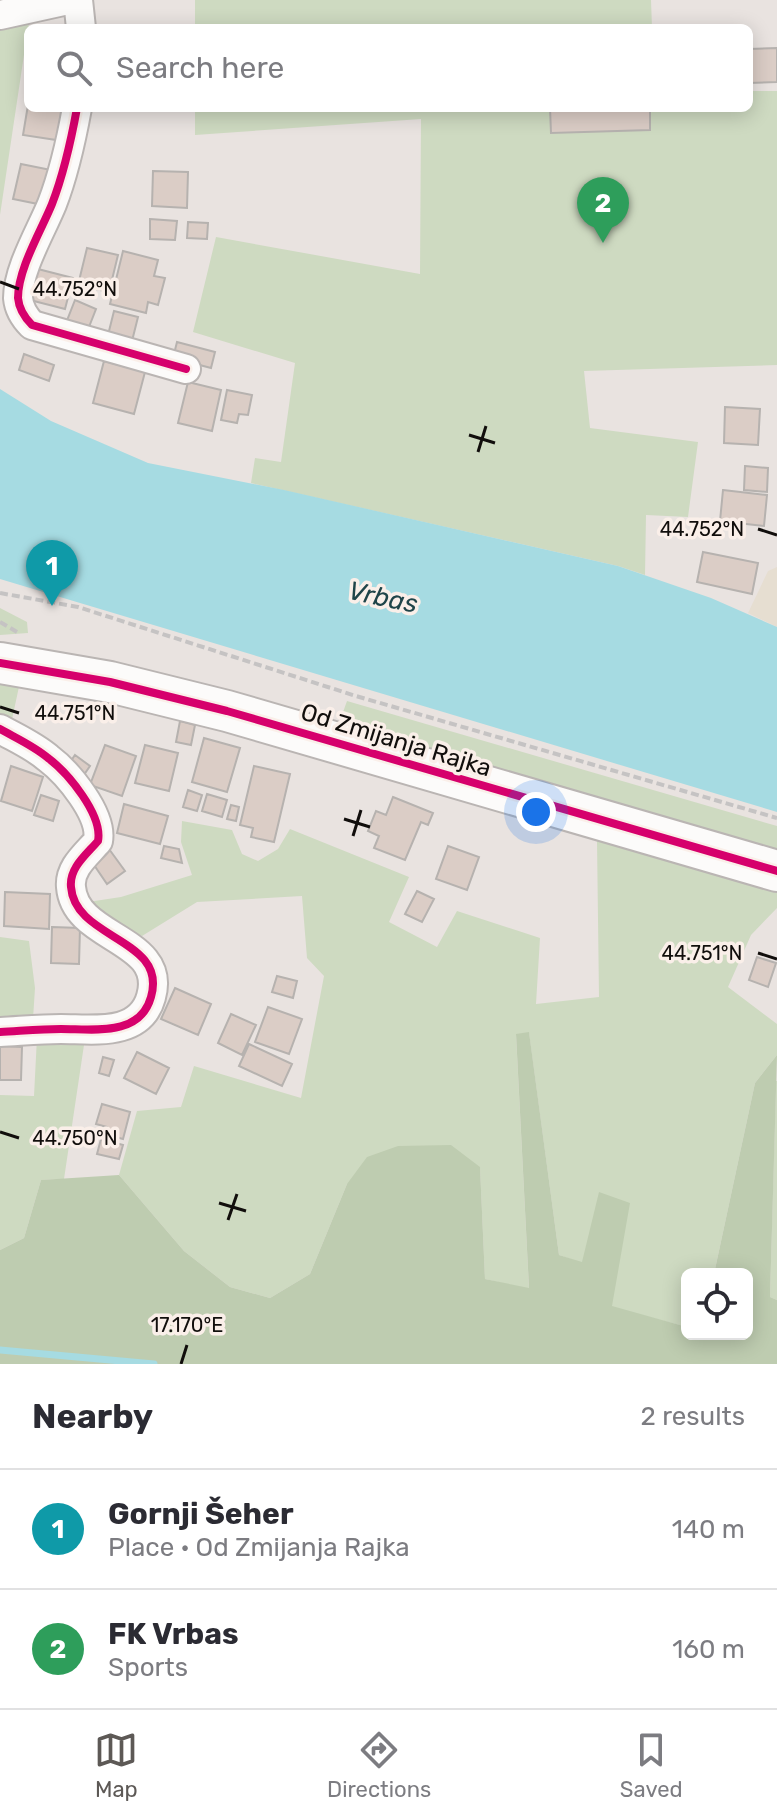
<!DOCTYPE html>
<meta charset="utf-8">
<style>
body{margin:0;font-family:Rubik,sans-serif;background:#f2f2f3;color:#2b2b33}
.controls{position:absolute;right:24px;bottom:24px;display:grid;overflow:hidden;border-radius:12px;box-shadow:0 4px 20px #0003}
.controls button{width:72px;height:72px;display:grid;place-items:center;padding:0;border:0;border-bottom:2px solid #e1e1e2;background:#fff;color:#2b2b33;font:40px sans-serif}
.you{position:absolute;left:536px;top:812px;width:28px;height:28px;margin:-20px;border:6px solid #fff;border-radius:50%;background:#1a73e8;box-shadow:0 0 0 12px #1a73e833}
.badge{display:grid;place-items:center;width:52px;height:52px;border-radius:50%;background:#5d5956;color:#fff;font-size:26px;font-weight:700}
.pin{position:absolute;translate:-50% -66px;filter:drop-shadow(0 2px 4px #0008)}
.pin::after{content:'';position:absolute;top:42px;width:28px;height:24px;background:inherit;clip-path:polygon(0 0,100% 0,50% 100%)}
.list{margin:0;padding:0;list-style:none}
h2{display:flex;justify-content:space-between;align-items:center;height:104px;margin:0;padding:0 32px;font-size:34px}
h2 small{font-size:26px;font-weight:400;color:#7c7c81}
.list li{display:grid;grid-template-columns:52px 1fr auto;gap:24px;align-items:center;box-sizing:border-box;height:120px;padding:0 32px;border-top:2px solid #e1e1e2}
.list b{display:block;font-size:30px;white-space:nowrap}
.list p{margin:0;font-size:26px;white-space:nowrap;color:#7c7c81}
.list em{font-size:26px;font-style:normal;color:#7c7c81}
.icon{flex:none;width:44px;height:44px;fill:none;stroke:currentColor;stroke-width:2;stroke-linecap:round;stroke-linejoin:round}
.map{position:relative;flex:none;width:777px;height:1364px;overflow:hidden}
.search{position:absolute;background:#fff;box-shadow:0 4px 20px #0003;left:24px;right:24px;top:24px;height:88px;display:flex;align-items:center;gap:20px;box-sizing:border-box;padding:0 28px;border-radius:12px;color:#7c7c81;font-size:30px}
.sheet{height:344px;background:#fff}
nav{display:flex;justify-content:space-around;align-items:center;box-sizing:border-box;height:112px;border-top:2px solid #e1e1e2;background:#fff;font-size:22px;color:#7c7c81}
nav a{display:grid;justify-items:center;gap:4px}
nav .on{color:#5d5956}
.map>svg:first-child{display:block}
.commercial{fill:#e6ded1}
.green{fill:#cedac1}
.forest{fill:#beccb0}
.water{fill:#a6dbe2}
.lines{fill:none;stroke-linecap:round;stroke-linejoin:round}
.stream{stroke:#a6dbe2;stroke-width:7}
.building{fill:#dbcdc6;stroke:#b6b2af;stroke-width:2}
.street-casing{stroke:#bab5b3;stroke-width:32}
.secondary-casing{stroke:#bab5b3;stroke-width:44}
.path{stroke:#c5c3c3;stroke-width:4;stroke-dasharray:8 4;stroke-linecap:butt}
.street{stroke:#fcfbfa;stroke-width:28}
.secondary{stroke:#fcfbfa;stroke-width:40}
.cycleway-casing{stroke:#faefe9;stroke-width:13}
.cycleway{stroke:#d6006c;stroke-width:8}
.ticks{fill:none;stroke:#110e0c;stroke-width:3}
.labels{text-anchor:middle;stroke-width:7;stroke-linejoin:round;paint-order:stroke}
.street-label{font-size:24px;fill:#110e0c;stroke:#faefe9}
.water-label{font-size:26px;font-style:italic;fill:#1f4449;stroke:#faefe9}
.ticks-label{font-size:20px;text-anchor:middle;fill:#110e0c;stroke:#faefe9;stroke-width:7;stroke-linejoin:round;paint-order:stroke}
</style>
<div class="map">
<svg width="777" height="1364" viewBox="0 0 777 1364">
<rect width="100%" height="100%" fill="#e9e3e0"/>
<path class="commercial" d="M777 567V627L748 613 768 571Z"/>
<path class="green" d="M195 0H651L652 28H195Z
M31 17 28 28 0 215V24Z
M749 91H777V365L584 371 590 428 698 442 688 517 646 515 645 575 618 566 251 483 255 458 281 462 295 363 193 332 216 237 420 274 421 119 195 135V108H749Z
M0 608 27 622 28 633 0 635Z
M0 682H20L11 724 0 718Z
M347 701 777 826V853L337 729Z
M182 821 232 830 242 854 258 861 278 849 290 829 409 877 389 922 437 947 457 911 540 938 536 1004 599 997 597 841 777 891V908L751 935 728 987 777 1024V1055L755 1083 714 1274H687V1327L611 1307 582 1263 559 1255 529 1033 516 1035 529 1289 485 1279 480 1168 347 1184 310 1274 270 1298 230 1287 184 1251 119 1175 137 1111 181 1107 194 1066 301 1098 324 976 307 958 302 896 197 902 142 936 101 916 88 902 121 897 192 875 181 842Z
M0 937 29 941 35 988 33 1019 0 1021Z
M37 1037 84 1045 64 1179 41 1180 24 1238 0 1250V1095L34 1096Z
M776 1081H777V1300L770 1297Z"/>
<path class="forest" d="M529 1032 559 1255 582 1262 599 1192 630 1203 612 1306 687 1327V1334H747V1274H714L755 1083 777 1055 770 1297 777 1300V1364H0V1250L24 1238 41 1180 119 1175 184 1251 230 1287 270 1298 310 1274 347 1184 367 1157 398 1146 451 1145 480 1167 485 1279 529 1288 516 1034Z"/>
<path class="water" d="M0 389 51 421 148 463 284 490 618 566 711 598 777 627V812L0 579Z"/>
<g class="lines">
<path class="stream" d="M0 1350 154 1364"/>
</g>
<path class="building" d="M777 48V82L749 83V49Z
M28 105V108H68L63 141 23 135Z
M550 108H650V130L551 133Z
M21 164 51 170 43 205 13 199Z
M153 171 188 172 187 208 152 206Z
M150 219 177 221 175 240 150 239Z
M188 222 208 223 207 239 187 238Z
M87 248 118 255 109 292 78 285Z
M123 251 158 260 154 276 165 278 158 305 148 302 146 313 110 304Z
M34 268 73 278 65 309 26 299Z
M75 300 96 309 87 332 66 323Z
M114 311 138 317 132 341 108 335Z
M177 342 215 352 211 368 173 358Z
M24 354 54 365 49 381 19 370Z
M104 361 145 372 134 414 93 403Z
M188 382 221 390 212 431 178 423Z
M227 390 252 395 248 415 239 414 237 423 221 420Z
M725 407 760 409 758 445 724 443Z
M745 466 768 468 767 492 744 490Z
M723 490 767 495 764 526 720 521Z
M703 552 758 563 752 594 697 582Z
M180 721 195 725 191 745 176 742Z
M204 738 240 748 227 792 192 782Z
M105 745 136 756 122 796 90 785Z
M145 745 178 753 169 791 135 783Z
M75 755 90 766 81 779 66 768Z
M11 766 43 777 32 811 1 801Z
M254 766 290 774 274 842 251 837 253 828 240 825Z
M188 790 202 795 197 811 183 807Z
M207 794 227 800 222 817 202 811Z
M41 795 59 801 53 821 34 815Z
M393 797 433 813 428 825 421 822 405 860 374 848 379 836 368 831 376 811 386 815Z
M124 804 168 816 160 844 117 833Z
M231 805 239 807 236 821 227 819Z
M164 846 179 849 182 863 161 858Z
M448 846 479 857 467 890 436 879Z
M109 849 125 871 107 884 92 862Z
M417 891 434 899 422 922 405 914Z
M5 892 50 894 49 929 4 926Z
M52 927 80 928 79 964 51 963Z
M757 957 776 963 768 987 749 980Z
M277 976 297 981 293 998 272 992Z
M175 988 211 1004 198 1035 161 1019Z
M268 1007 302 1019 289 1054 255 1042Z
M231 1014 256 1025 242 1055 218 1043Z
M249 1044 292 1064 282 1086 239 1066Z
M0 1046 22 1047 21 1080H0Z
M137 1052 169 1068 156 1094 124 1078Z
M103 1057 114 1060 109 1076 99 1073Z
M102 1104 130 1112 123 1139 105 1134 107 1127 96 1124Z
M101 1139 123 1145 119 1159 97 1154Z"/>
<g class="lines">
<defs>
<path id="street" d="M78 0 81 28
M0 15 68 0
M77 108C71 141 64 173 52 204 41 231 18 269 18 298 19 309 24 317 32 325L186 369
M0 729C16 738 34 746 48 758 68 773 103 815 98 841 86 855 69 868 71 887 75 940 168 938 151 997 140 1037 93 1029 61 1029 41 1029 20 1031 0 1032"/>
<path id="secondary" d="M0 663 110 682 227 711 777 871"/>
</defs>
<use href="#street" class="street-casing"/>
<use href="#secondary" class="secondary-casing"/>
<path class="path" d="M0 593 78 607 356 696 777 818
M0 622 17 632"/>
<use href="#street" class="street"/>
<use href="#secondary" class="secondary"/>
<defs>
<path id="cycleway" d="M77 108C71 141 64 173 52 204 41 231 18 269 18 298 19 309 24 317 32 325L186 369
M0 663 110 682 227 711 777 871
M0 729C16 738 34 746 48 758 68 773 103 815 98 841 86 855 69 868 71 887 75 940 168 938 151 997 140 1037 93 1029 61 1029 41 1029 20 1031 0 1032"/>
</defs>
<use href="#cycleway" class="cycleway-casing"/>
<use href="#cycleway" class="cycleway"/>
</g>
<path class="ticks" d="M0 282 19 289M469 435 495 443M478 452 486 426M758 529 777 535M0 707 19 713M344 819 370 827M353 836 361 810M758 953 777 959M0 1132 19 1138M219 1203 246 1211M228 1220 237 1194M181 1364 187 1345"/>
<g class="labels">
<g class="street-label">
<text transform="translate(396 740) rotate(17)" y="8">Od Zmijanja Rajka</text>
</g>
<g class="water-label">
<text transform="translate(383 597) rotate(12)" y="9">Vrbas</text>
</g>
</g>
<g class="ticks-label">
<text x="75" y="296">44.752°N</text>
<text x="702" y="536">44.752°N</text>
<text x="75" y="720">44.751°N</text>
<text x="702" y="960">44.751°N</text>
<text x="75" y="1145">44.750°N</text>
<text x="187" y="1332">17.170°E</text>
</g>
</svg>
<div class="controls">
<button><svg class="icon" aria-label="locate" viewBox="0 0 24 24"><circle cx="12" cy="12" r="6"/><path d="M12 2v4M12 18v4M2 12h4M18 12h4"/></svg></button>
</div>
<div class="you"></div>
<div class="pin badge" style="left:52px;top:606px;background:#0f9aa8">1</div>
<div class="pin badge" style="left:603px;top:243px;background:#2e9e5b">2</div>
<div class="search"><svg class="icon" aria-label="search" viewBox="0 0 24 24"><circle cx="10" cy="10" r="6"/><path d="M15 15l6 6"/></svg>Search here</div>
</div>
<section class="sheet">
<h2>Nearby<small>2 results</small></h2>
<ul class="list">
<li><span class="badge" style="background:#0f9aa8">1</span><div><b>Gornji Šeher</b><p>Place · Od Zmijanja Rajka</p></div><em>140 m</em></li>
<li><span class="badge" style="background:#2e9e5b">2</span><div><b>FK Vrbas</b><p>Sports</p></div><em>160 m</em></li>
</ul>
</section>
<nav>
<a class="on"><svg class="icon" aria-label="map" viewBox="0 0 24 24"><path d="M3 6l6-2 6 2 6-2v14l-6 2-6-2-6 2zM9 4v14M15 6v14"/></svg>Map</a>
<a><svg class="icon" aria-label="directions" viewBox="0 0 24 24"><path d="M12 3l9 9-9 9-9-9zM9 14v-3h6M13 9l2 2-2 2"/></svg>Directions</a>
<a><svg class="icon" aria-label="saved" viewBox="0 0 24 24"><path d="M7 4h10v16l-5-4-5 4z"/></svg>Saved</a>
</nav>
